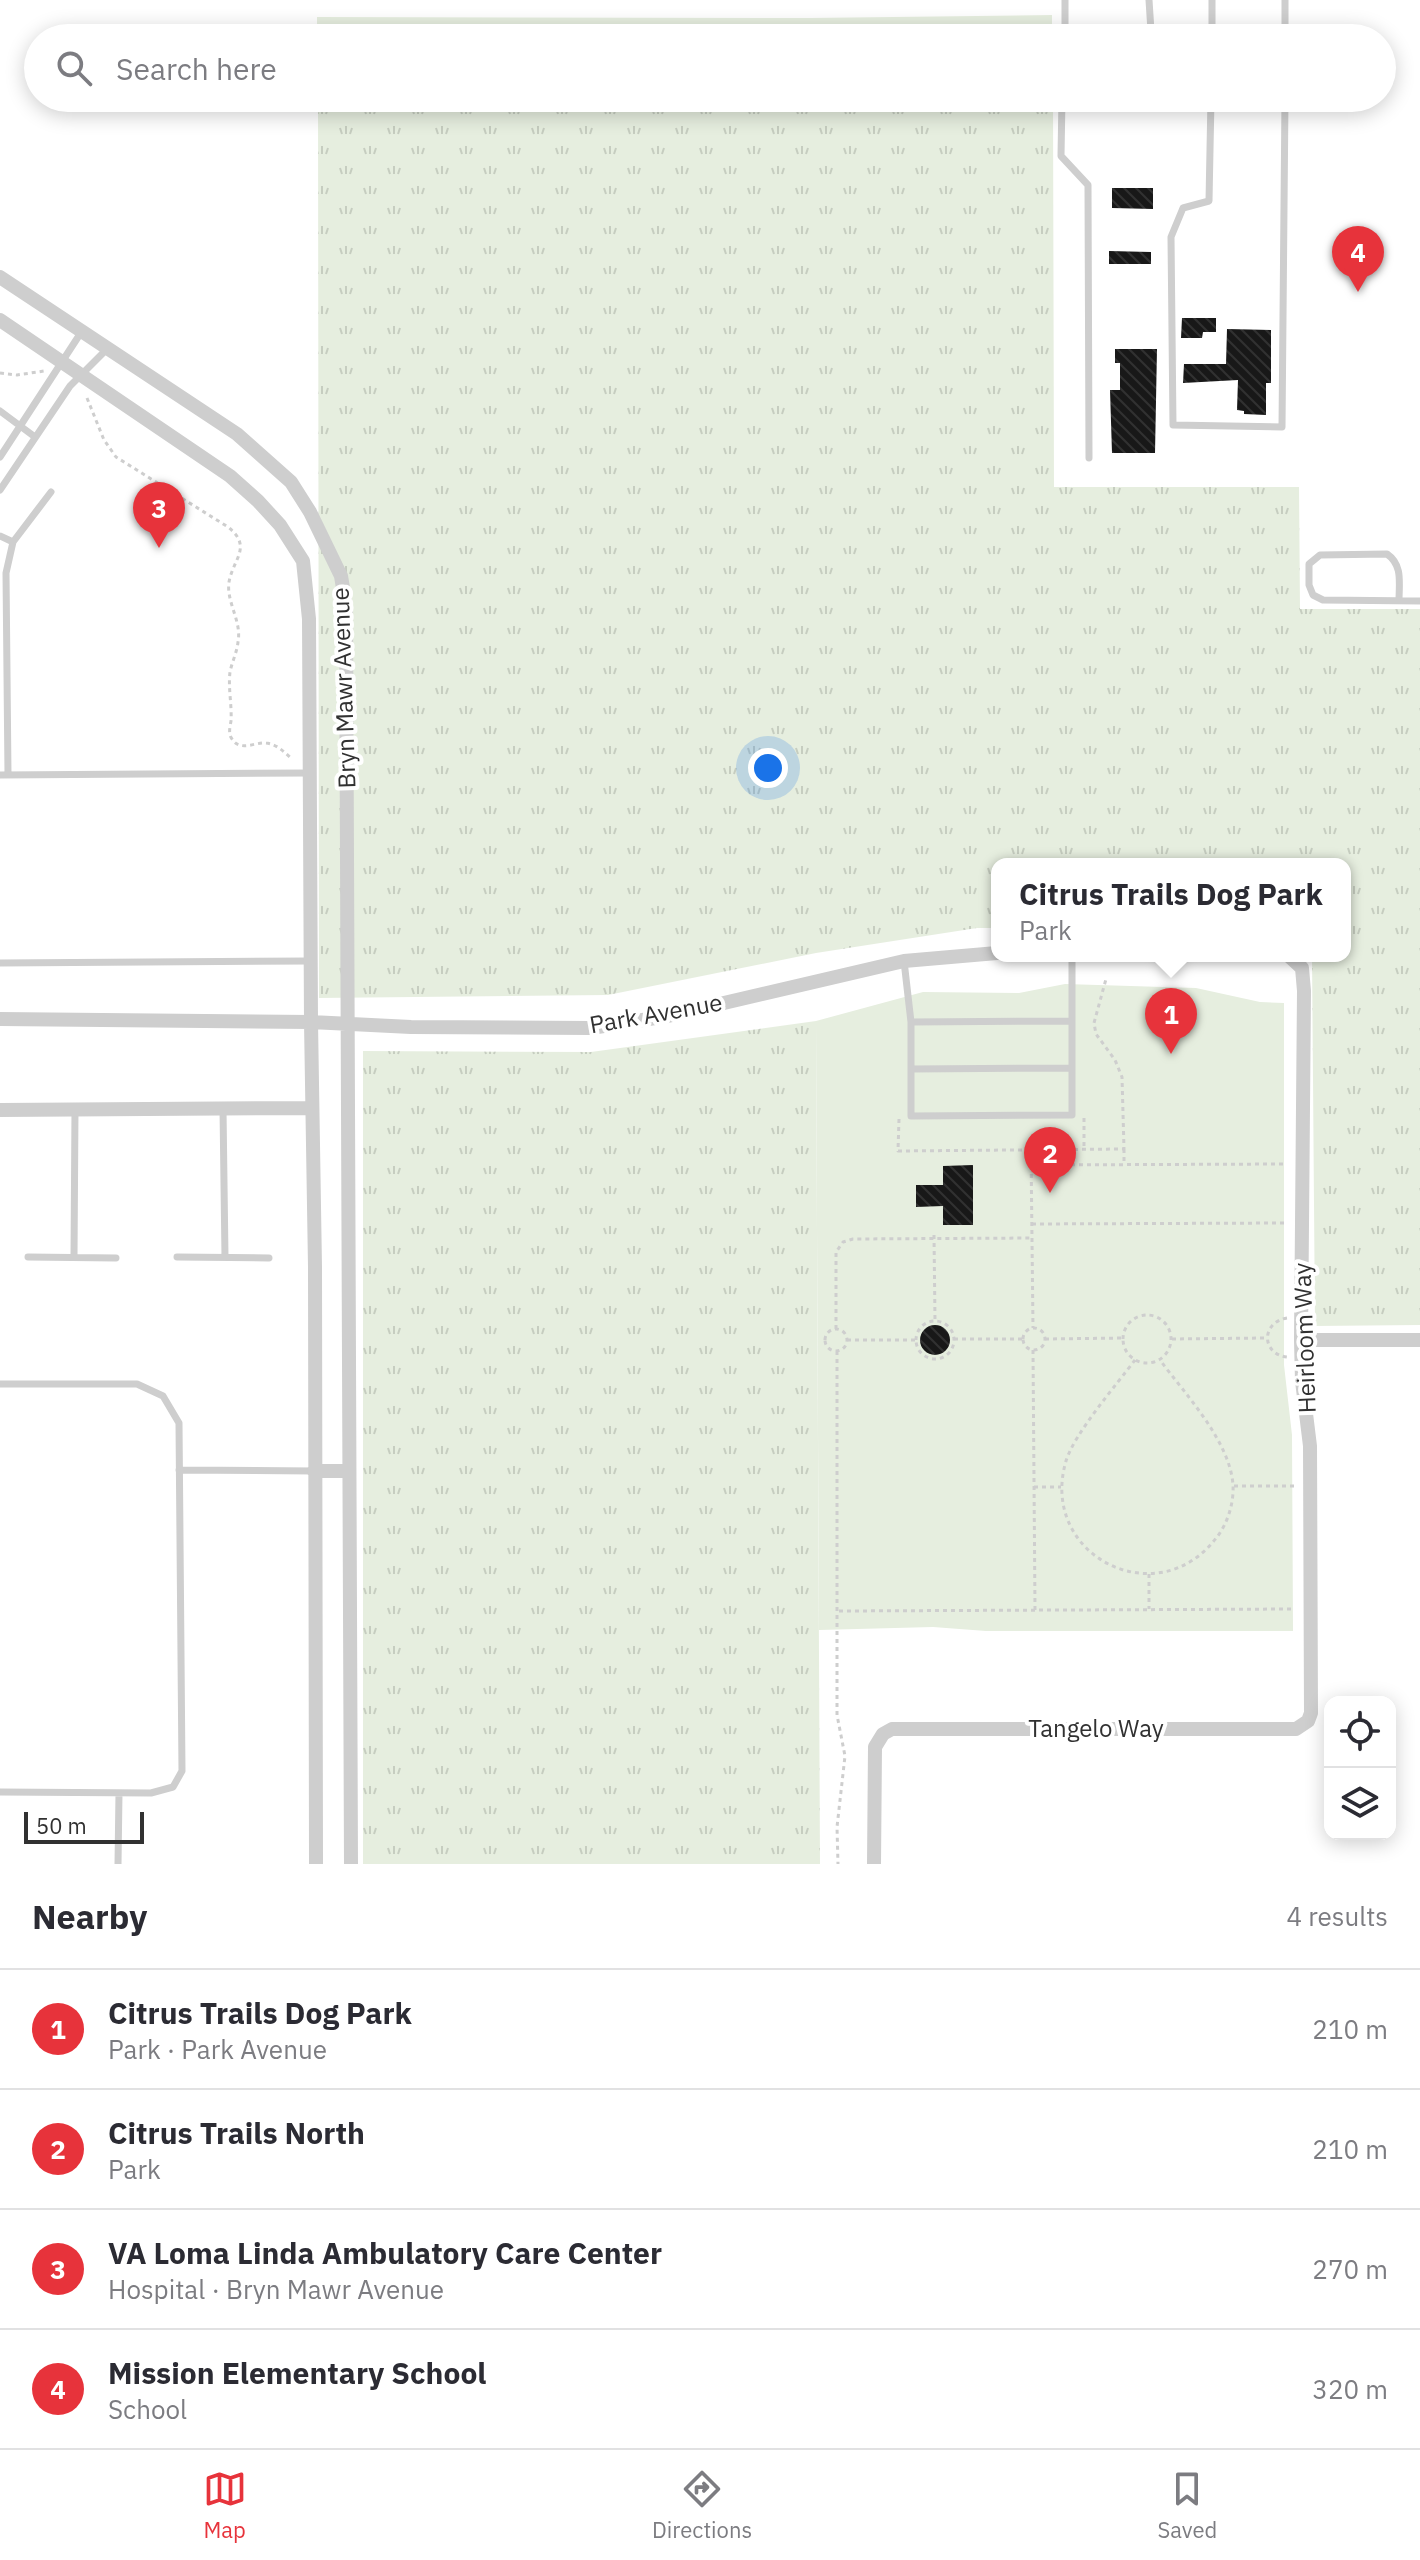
<!DOCTYPE html>
<meta charset="utf-8">
<style>
body{margin:0;font-family:"IBM Plex Sans",sans-serif;background:#f2f2f3;color:#2b2b33}
.controls{position:absolute;right:24px;bottom:24px;display:grid;overflow:hidden;border-radius:16px;box-shadow:0 4px 20px #0003}
.controls button{width:72px;height:72px;display:grid;place-items:center;padding:0;border:0;border-bottom:2px solid #e1e1e2;background:#fff;color:#2b2b33;font:40px sans-serif}
.scale{position:absolute;left:24px;bottom:20px;width:120px;box-sizing:border-box;padding-left:8px;border:4px solid #313131;border-top:0;font-size:22px;line-height:28px;white-space:nowrap;color:#313131;-webkit-text-stroke:6px #fff;paint-order:stroke}
.you{position:absolute;left:768px;top:768px;width:28px;height:28px;margin:-20px;border:6px solid #fff;border-radius:50%;background:#1a73e8;box-shadow:0 0 0 12px #1a73e833}
.badge{display:grid;place-items:center;width:52px;height:52px;border-radius:50%;background:#e7333b;color:#fff;font-size:26px;font-weight:700}
.pin{position:absolute;translate:-50% -66px;filter:drop-shadow(0 2px 4px #0008)}
.pin::after{content:'';position:absolute;top:42px;width:28px;height:24px;background:inherit;clip-path:polygon(0 0,100% 0,50% 100%)}
.popup{position:absolute;left:991px;top:858px;width:360px;height:104px;box-sizing:border-box;display:grid;place-content:center;border-radius:16px;background:#fff;filter:drop-shadow(0 2px 6px #0005);font-size:26px;white-space:nowrap;color:#7c7c81}
.popup b{font-size:30px;color:#2b2b33}
.popup::after{content:'';position:absolute;left:50%;top:100%;margin-left:-16px;border:16px solid transparent;border-top-color:#fff}
.list{margin:0;padding:0;list-style:none}
h2{display:flex;justify-content:space-between;align-items:center;height:104px;margin:0;padding:0 32px;font-size:34px}
h2 small{font-size:26px;font-weight:400;color:#7c7c81}
.list li{display:grid;grid-template-columns:52px 1fr auto;gap:24px;align-items:center;box-sizing:border-box;height:120px;padding:0 32px;border-top:2px solid #e1e1e2}
.list b{display:block;font-size:30px;white-space:nowrap}
.list p{margin:0;font-size:26px;white-space:nowrap;color:#7c7c81}
.list em{font-size:26px;font-style:normal;color:#7c7c81}
.icon{flex:none;width:44px;height:44px;fill:none;stroke:currentColor;stroke-width:2;stroke-linecap:round;stroke-linejoin:round}
.map{position:relative;flex:none;width:1420px;height:1864px;overflow:hidden}
.search{position:absolute;background:#fff;box-shadow:0 4px 20px #0003;left:24px;right:24px;top:24px;height:88px;display:flex;align-items:center;gap:20px;box-sizing:border-box;padding:0 28px;border-radius:44px;color:#7c7c81;font-size:30px}
.sheet{height:584px;background:#fff}
nav{display:flex;justify-content:space-around;align-items:center;box-sizing:border-box;height:112px;border-top:2px solid #e1e1e2;background:#fff;font-size:22px;color:#7c7c81}
nav a{display:grid;justify-items:center;gap:4px}
nav .on{color:#e7333b}
.map>svg:first-child{display:block}
.grass{fill:url(#grass-tufts)}
.park{fill:#e6eedf}
.building{fill:url(#building-back-hatch)}
.lines{fill:none;stroke-linecap:round;stroke-linejoin:round}
.path{stroke:#cecece;stroke-width:3;stroke-dasharray:4 4;stroke-linecap:butt}
.service{stroke:#cecece;stroke-width:7}
.minor{stroke:#cecece;stroke-width:14}
.labels{text-anchor:middle;stroke-width:8;stroke-linejoin:round;paint-order:stroke}
.street-label{font-size:24px;fill:#313131;stroke:#fff}
</style>
<div class="map">
<svg width="1420" height="1864" viewBox="0 0 1420 1864">
<defs>
<pattern id="grass-tufts" width="24" height="20" patternUnits="userSpaceOnUse" patternTransform="scale(2)"><rect width="24" height="20" fill="#e6eedf"/><path d="M3 7l-1-3M5 7V3M7 7l1-3M15 17l-1-3M17 17v-4M19 17l1-3" fill="none" stroke="#c6cdc0"/></pattern>
<pattern id="building-back-hatch" width="6" height="6" patternUnits="userSpaceOnUse" patternTransform="scale(2)"><rect width="6" height="6" fill="#181818"/><path d="M-1 5l2 2M0 0l6 6M5-1l2 2" fill="none" stroke="#313131"/></pattern>
</defs>
<rect width="100%" height="100%" fill="#fff"/>
<path class="grass" d="M1052 15V38H317V17L810 18Z
M318 98H1053L1054 487H1299L1300 609H1420V1325L1315 1326 1312 956H1345V864H997V928H977L816 953 608 995 319 998Z
M816 1021 820 1864H363V1051L591 1052Z"/>
<path class="park" d="M1065 984 1196 988 1260 1002 1284 1003V1365L1292 1435 1293 1631H986L933 1627 819 1630 816 1021 923 992 1019 993Z"/>
<path class="building" d="M1112 188H1153V209L1112 208Z
M1109 251 1151 252V264H1109Z
M1182 318H1216V332H1203L1202 338H1181Z
M1227 329 1271 330V383H1266V415L1244 414V411L1237 410 1238 380 1183 383 1184 364H1226Z
M1115 349H1157L1155 453H1112L1110 390H1120V363H1115Z
M973 1165V1225H943V1206L916 1207V1185H943V1166Z
M920 1340a15 15 0 1 1 30 0a15 15 0 1 1-30 0Z"/>
<g class="lines">
<path class="path" d="M0 373 17 375 44 371
M87 398 104 440 116 457 228 527C253 547 233 559 229 582 226 602 242 621 238 642 237 652 232 662 230 672 228 688 232 705 231 721 230 727 228 734 232 739 240 752 255 742 266 743 277 744 284 752 292 759
M1084 1118V1150
M899 1119 898 1151 1124 1149 1122 1077 1115 1060 1096 1034 1094 1023 1106 979
M1124 1149V1165
M1031 1150 1033 1328
M1031 1165 1286 1164
M1032 1224 1286 1223
M934 1235 935 1321
M1123 1339a24 24 0 1 1 48 0a24 24 0 1 1-48 0Z
M1287 1318C1261 1322 1261 1354 1287 1357
M916 1340a19 19 0 1 1 38 0a19 19 0 1 1-38 0Z
M1023 1339a11 11 0 1 1 22 0a11 11 0 1 1-22 0Z
M836 1329V1252L843 1242 853 1239 1032 1238
M825 1340a11 11 0 1 1 22 0a11 11 0 1 1-22 0Z
M954 1339H1022
M1045 1339 1123 1338
M1172 1339 1266 1338
M847 1340H915
M1033 1350 1035 1610
M837 1351V1715L845 1756 837 1827 838 1864
M1135 1360C1117 1384 1074 1434 1066 1461 1038 1556 1158 1616 1217 1537 1228 1523 1234 1502 1233 1485 1230 1441 1185 1394 1160 1360
M1234 1486H1295
M1034 1487H1061
M1149 1574V1609
M839 1611 1295 1609"/>
<path class="service" d="M1149 0 1151 31 1184 32
M1065 35V0
M1212 38V0
M1285 38V0
M1062 98 1061 156 1088 185 1089 458
M1211 98 1209 201 1183 208 1171 237 1173 425 1282 427 1285 98
M0 411 35 437
M0 457 82 331
M0 490 70 386 108 348
M0 536 13 542
M1399 601C1399 583 1403 565 1387 554L1320 555 1309 564V585L1313 595 1323 600 1420 601
M0 775 309 773
M8 775 6 573 13 542 51 492
M904 961 911 1022V1116L1072 1115V956
M0 963 310 961
M911 1022 1072 1021
M911 1069 1072 1068
M223 1109 225 1257
M28 1257 116 1258
M74 1257 75 1109
M177 1257 269 1258
M0 1384H137L163 1396 179 1423 182 1771 173 1787 151 1793 0 1792
M179 1470 314 1471
M118 1864 119 1793"/>
<path class="minor" d="M0 277 237 434 291 482 310 512 341 576 346 606 351 1864
M0 320 230 476 258 501 280 525 303 561 309 619 311 1022 315 1267 316 1864
M0 1019 311 1022 411 1027 591 1028 668 1016 904 961 997 953
M0 1110 312 1108
M1301 1340H1420
M314 1471H349
M874 1864 875 1747 883 1734 892 1729H1296L1308 1721 1311 1713 1310 1446 1302 1381 1301 1340 1304 991 1302 968 1289 956"/>
</g>
<g class="labels">
<g class="street-label">
<text transform="translate(344 688) rotate(-92)" y="8">Bryn Mawr Avenue</text>
<text transform="translate(656 1014) rotate(-10)" y="8">Park Avenue</text>
<text transform="translate(1305 1338) rotate(-92)" y="8">Heirloom Way</text>
<text x="1096" y="1737">Tangelo Way</text>
</g>
</g>
</svg>
<div class="controls">
<button><svg class="icon" aria-label="locate" viewBox="0 0 24 24"><circle cx="12" cy="12" r="6"/><path d="M12 2v4M12 18v4M2 12h4M18 12h4"/></svg></button>
<button><svg class="icon" aria-label="layers" viewBox="0 0 24 24"><path d="M12 4l9 5-9 5-9-5zM3 14l9 5 9-5"/></svg></button>
</div>
<div class="scale">50 m</div>
<div class="you"></div>
<div class="pin badge" style="left:1171px;top:1054px">1</div>
<div class="popup"><b>Citrus Trails Dog Park</b>Park</div>
<div class="pin badge" style="left:1050px;top:1193px">2</div>
<div class="pin badge" style="left:159px;top:548px">3</div>
<div class="pin badge" style="left:1358px;top:292px">4</div>
<div class="search"><svg class="icon" aria-label="search" viewBox="0 0 24 24"><circle cx="10" cy="10" r="6"/><path d="M15 15l6 6"/></svg>Search here</div>
</div>
<section class="sheet">
<h2>Nearby<small>4 results</small></h2>
<ul class="list">
<li><span class="badge">1</span><div><b>Citrus Trails Dog Park</b><p>Park · Park Avenue</p></div><em>210 m</em></li>
<li><span class="badge">2</span><div><b>Citrus Trails North</b><p>Park</p></div><em>210 m</em></li>
<li><span class="badge">3</span><div><b>VA Loma Linda Ambulatory Care Center</b><p>Hospital · Bryn Mawr Avenue</p></div><em>270 m</em></li>
<li><span class="badge">4</span><div><b>Mission Elementary School</b><p>School</p></div><em>320 m</em></li>
</ul>
</section>
<nav>
<a class="on"><svg class="icon" aria-label="map" viewBox="0 0 24 24"><path d="M3 6l6-2 6 2 6-2v14l-6 2-6-2-6 2zM9 4v14M15 6v14"/></svg>Map</a>
<a><svg class="icon" aria-label="directions" viewBox="0 0 24 24"><path d="M12 3l9 9-9 9-9-9zM9 14v-3h6M13 9l2 2-2 2"/></svg>Directions</a>
<a><svg class="icon" aria-label="saved" viewBox="0 0 24 24"><path d="M7 4h10v16l-5-4-5 4z"/></svg>Saved</a>
</nav>
